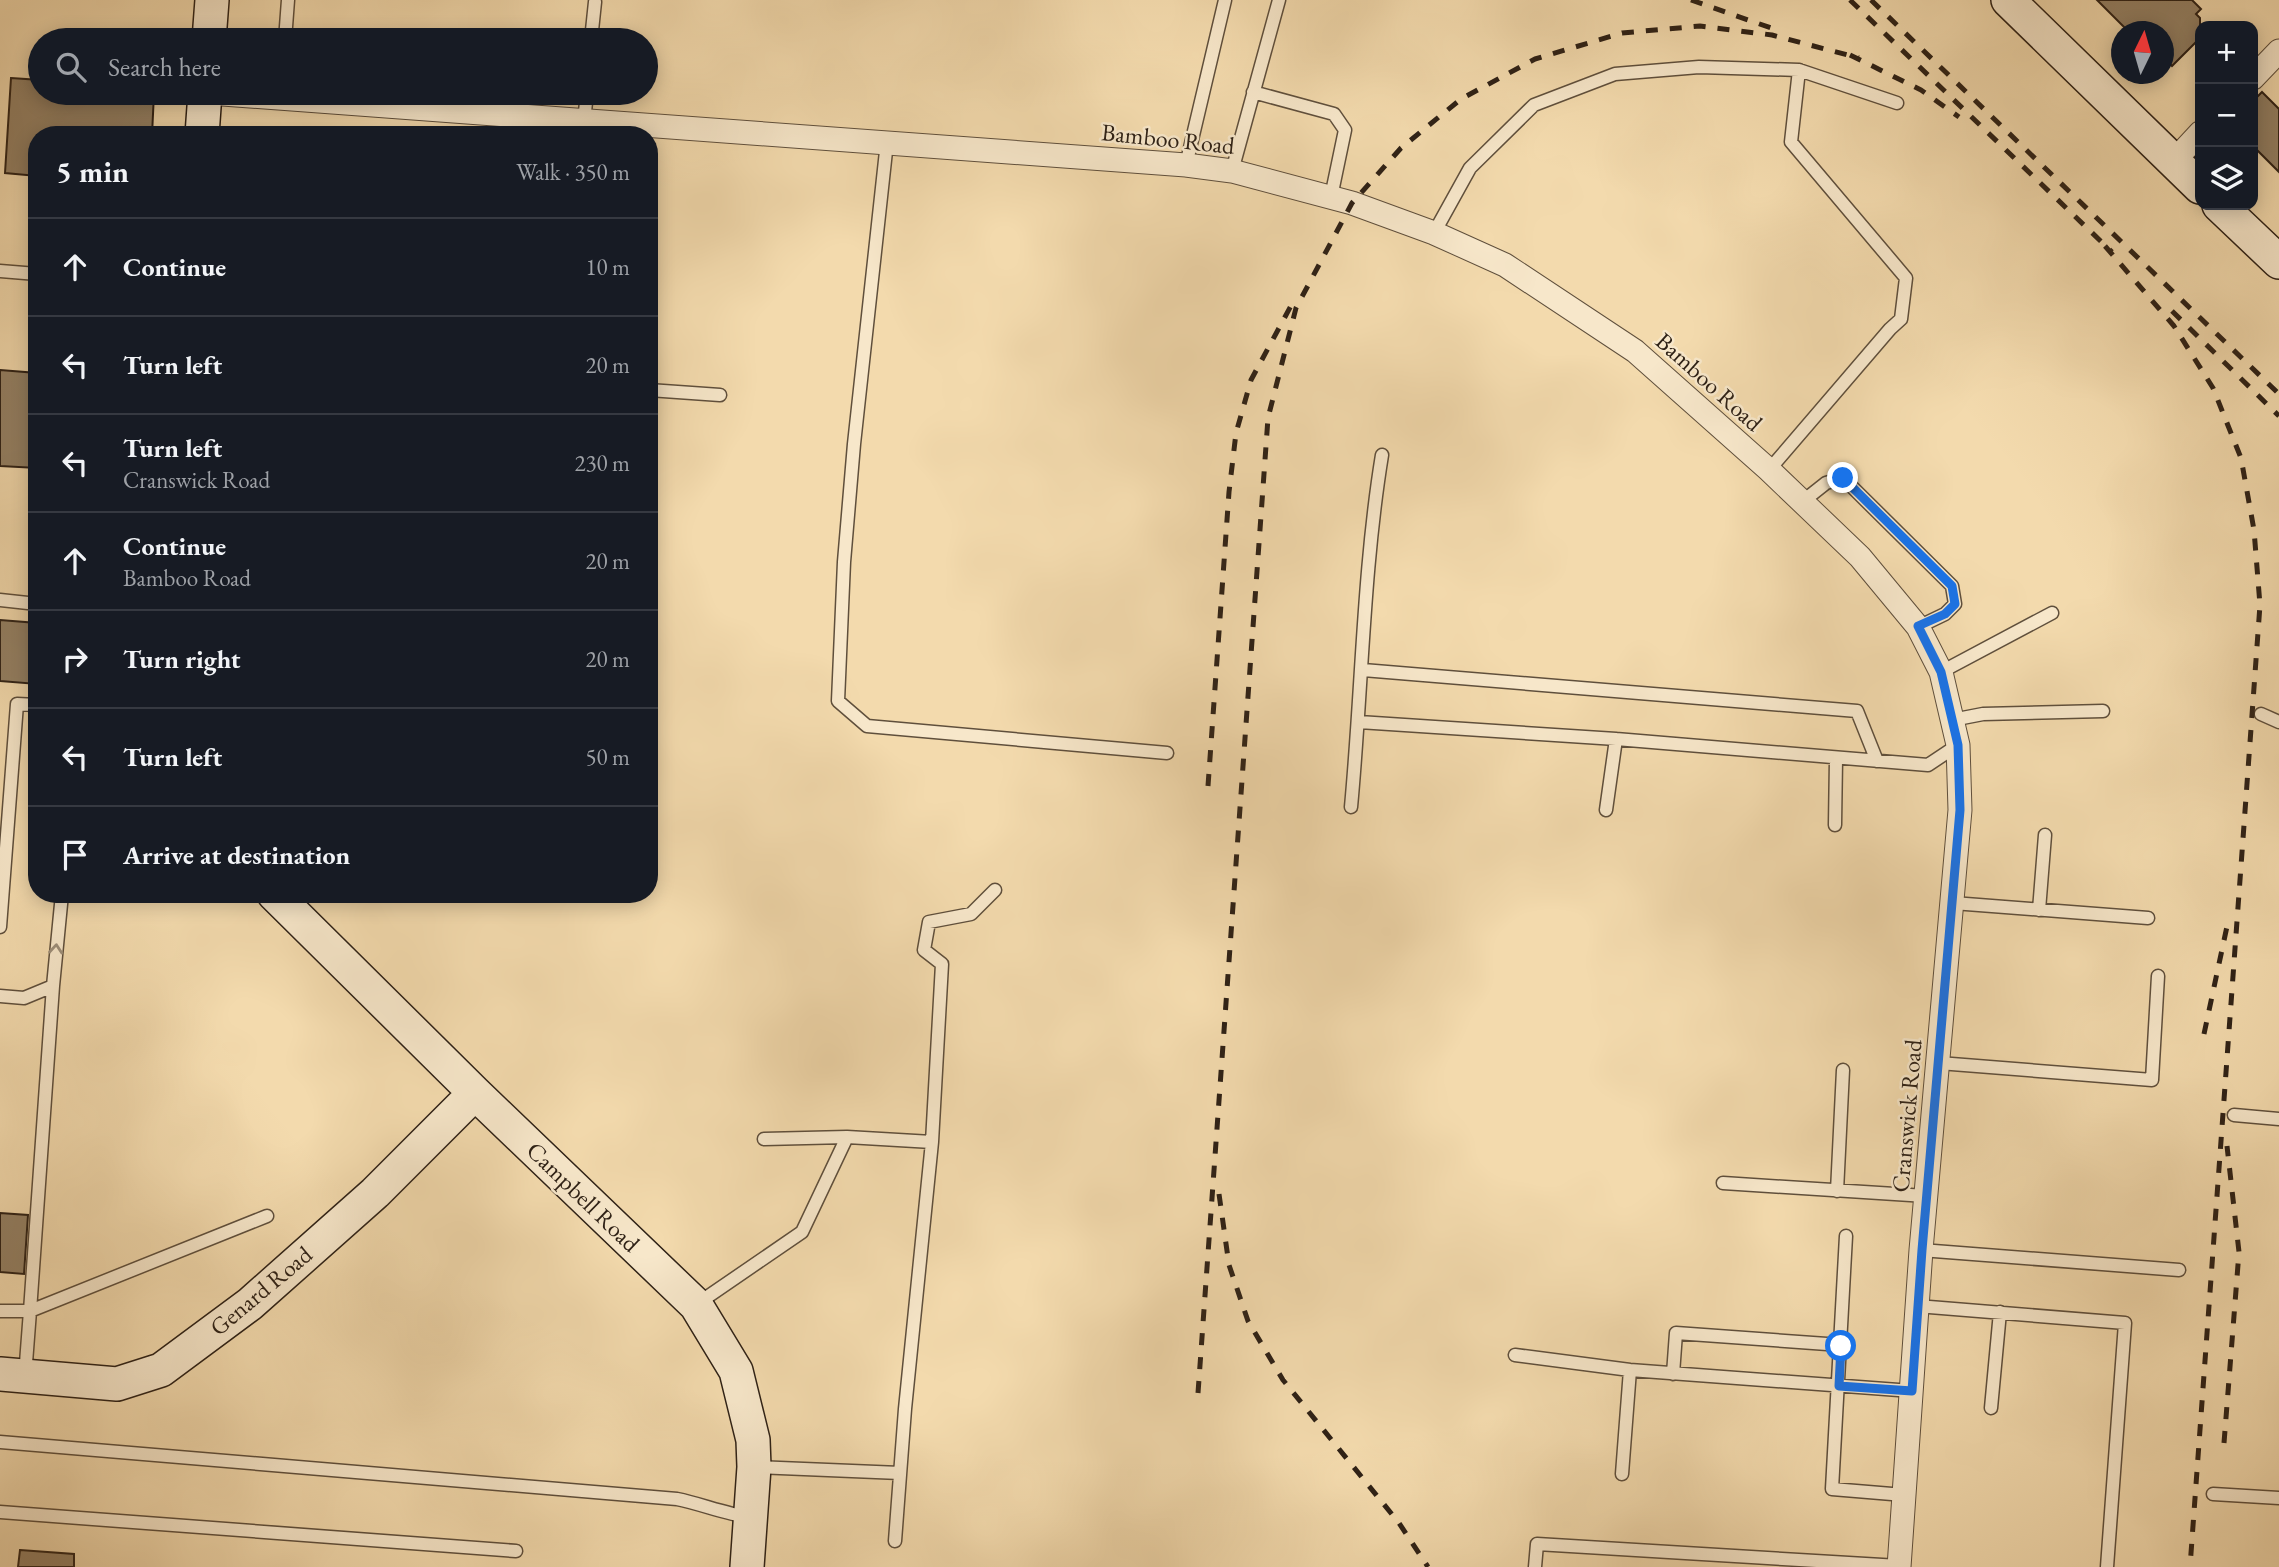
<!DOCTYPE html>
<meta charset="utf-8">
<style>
body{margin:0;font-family:"EB Garamond",serif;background:#242831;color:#f1f3f6}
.controls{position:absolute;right:21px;top:21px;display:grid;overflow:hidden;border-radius:14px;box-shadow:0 4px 18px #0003}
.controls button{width:63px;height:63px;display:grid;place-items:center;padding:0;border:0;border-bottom:2px solid #363941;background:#171b24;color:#f1f3f6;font:35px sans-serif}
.compass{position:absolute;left:2111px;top:21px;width:63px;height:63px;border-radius:50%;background:#171b24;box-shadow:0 4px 18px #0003;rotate:5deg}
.stop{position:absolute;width:21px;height:21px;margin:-16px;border:5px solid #1a73e8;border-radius:50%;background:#fff}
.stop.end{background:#1a73e8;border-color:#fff;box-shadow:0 2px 7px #0008}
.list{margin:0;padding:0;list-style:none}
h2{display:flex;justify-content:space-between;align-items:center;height:91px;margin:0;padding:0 28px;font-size:30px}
h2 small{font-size:23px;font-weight:400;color:#9ea1a6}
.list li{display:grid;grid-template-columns:46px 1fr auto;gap:21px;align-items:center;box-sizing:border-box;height:98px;padding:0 28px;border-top:2px solid #363941}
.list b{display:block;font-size:26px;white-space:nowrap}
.list p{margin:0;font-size:23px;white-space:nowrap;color:#9ea1a6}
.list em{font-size:23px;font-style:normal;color:#9ea1a6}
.icon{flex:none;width:38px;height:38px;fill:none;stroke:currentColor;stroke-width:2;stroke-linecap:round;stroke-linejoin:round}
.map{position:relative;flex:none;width:2279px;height:1567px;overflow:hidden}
.search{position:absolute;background:#171b24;box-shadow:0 4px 18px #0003;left:28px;top:28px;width:630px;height:77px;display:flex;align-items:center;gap:18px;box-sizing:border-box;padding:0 24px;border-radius:38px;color:#9ea1a6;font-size:26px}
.panel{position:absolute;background:#171b24;box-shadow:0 4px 18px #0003;left:28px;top:126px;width:630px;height:777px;border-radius:28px}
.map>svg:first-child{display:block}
.building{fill:#948165;stroke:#2e2116;stroke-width:2}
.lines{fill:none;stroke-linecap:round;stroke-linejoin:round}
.lane-casing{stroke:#5f4f3c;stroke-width:15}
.street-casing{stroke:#5f4f3c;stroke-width:25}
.secondary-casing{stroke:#2e2116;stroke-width:36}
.lane{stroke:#f7e7ca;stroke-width:12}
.street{stroke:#f7e7ca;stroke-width:23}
.secondary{stroke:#f7e7ca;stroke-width:33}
.rail{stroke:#2e2116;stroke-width:5;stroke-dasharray:12 12;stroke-linecap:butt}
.oneway{stroke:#9d8e79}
.route{stroke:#1a73e8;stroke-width:9}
.labels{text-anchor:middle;stroke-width:5;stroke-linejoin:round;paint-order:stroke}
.street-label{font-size:24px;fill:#2e2116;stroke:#f7e7ca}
</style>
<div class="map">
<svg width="2279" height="1567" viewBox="0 0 2279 1567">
<rect width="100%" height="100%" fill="#f3daad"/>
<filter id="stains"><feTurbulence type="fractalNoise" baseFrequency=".00286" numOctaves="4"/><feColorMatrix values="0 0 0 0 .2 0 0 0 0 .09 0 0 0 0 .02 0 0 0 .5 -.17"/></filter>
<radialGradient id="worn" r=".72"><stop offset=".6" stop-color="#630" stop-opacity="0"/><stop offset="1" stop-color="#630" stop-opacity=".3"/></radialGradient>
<path class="building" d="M2097 0H2192L2201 9 2196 14 2200 18V38L2172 66 2164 57V32H2129Z
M11 78 40 80V93H154L152 135H37V176L5 173Z
M2262 92 2279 109V172L2253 146V101Z
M0 370 37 373V468L0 466Z
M0 620 37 623V684L0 681Z
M0 1213 28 1215 24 1274 0 1272Z
M20 1550 74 1554V1567H18Z"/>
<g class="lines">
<defs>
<path id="lane" d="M285 40 288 0
M591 40 595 2
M1253 92 1334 114 1345 130 1331 197
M584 121 587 93
M887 142 854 444 844 562 838 701 867 726 1167 753
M1186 165 1225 0
M1232 171 1279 0
M1434 233 1470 168 1534 105 1615 74 1699 67 1799 70 1897 103
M0 271 37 274
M649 390 720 395
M1769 470 1890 329 1901 319 1906 278 1791 142 1799 70
M1802 502 1826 483 1843 478 1952 586 1955 604 1945 614 1918 627
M0 600 37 604
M1363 670 1857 711 1877 761
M1941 672 2052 613
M2261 714 2279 722
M1952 720 1983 714 2103 711
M1359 722 1616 739 1928 765 1958 745
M1351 807C1362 690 1363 571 1382 455
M1606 810 1616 739
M1835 825 1836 759
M1953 903 2148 918
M2039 910 2045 835
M0 927 17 704 37 705
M0 996 24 998 53 986 62 894
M1939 1063 2152 1080 2158 976
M2234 1115 2279 1119
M764 1139 847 1137 932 1142
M1723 1183 1926 1196
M1837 1191 1843 1070
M1846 1236 1832 1489 1904 1495
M1921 1250 2179 1270
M697 1304 802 1232 847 1137
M1917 1306 2125 1323 2107 1567
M0 1311H30L53 986
M1515 1355 1630 1370 1912 1391
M1673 1374 1676 1333 1841 1345
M25 1376 30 1311 267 1216
M1991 1408 2000 1312
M0 1442 677 1499C702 1504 725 1514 750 1517
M754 1467 900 1473
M1622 1474 1630 1370
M2213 1494 2279 1498
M0 1512 516 1551
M895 1541 905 1409 932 1142 942 964 924 950 929 922 971 914 995 890
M1535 1567 1537 1544 1899 1566"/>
<path id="street" d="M2253 78 2279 51
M209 93 1186 165 1232 171 1352 203 1434 233 1505 265 1635 351 1769 470 1860 557 1918 627 1941 672 1958 745 1960 810 1921 1250 1899 1567
M2173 162 2200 133"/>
<path id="secondary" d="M2008 0 2200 187
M209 40 212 0
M202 135 205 93
M2219 205 2279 262
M274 894 475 1093 696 1305 736 1371 753 1440 754 1467 747 1567
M0 1374 117 1384 161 1370 250 1304 375 1193 475 1093"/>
</defs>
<use href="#lane" class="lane-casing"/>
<use href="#street" class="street-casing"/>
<use href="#secondary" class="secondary-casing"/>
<use href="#lane" class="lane"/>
<use href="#street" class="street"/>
<use href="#secondary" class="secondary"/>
<path class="rail" d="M1691 0 1774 29
M1850 0 2112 252
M1871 0 2279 394
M1850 55 1921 90 1959 117
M2105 246 2174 326 2213 388 2241 458 2254 530 2260 605 2190 1567
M2172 311 2279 416
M1208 786 1229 492 1236 433 1251 380 1293 302
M2204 1034 2229 917
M1219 1194 1229 1265 1248 1321 1283 1380 1399 1523 1428 1567
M1198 1393 1268 418 1296 308 1352 203 1401 148 1461 99 1535 59 1622 33 1700 26 1772 35 1859 58
M2224 1443 2239 1252 2227 1146"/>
</g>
<defs><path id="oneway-chevron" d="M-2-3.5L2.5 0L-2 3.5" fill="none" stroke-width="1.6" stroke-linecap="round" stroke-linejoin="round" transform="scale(1.75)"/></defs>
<use class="oneway" href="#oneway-chevron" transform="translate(56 949) rotate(-85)"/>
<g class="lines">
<path class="route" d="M1841 1346 1839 1386 1912 1391 1922 1250 1960 810 1958 745 1941 672 1918 626 1945 614 1955 604 1952 586 1843 478"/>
</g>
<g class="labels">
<g class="street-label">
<text transform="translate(1168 139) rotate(6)" y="8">Bamboo Road</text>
<text transform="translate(1709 382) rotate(42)" y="8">Bamboo Road</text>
<text transform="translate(1907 1116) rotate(-85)" y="8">Cranswick Road</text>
<text transform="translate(583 1197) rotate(44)" y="8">Campbell Road</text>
<text transform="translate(261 1291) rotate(-40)" y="8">Genard Road</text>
</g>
</g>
<rect width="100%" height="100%" filter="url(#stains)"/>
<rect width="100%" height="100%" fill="url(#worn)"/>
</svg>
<div class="controls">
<button>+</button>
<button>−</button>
<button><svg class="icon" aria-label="layers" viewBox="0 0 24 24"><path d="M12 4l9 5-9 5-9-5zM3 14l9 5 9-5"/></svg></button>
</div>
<svg class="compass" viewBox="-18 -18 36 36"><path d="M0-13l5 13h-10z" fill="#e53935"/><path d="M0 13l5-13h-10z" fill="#9ea1a6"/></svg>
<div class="stop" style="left:1841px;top:1346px"></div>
<div class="stop end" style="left:1843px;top:478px"></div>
<div class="search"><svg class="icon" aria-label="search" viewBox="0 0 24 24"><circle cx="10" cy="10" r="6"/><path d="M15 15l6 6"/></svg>Search here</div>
<section class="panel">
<h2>5 min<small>Walk · 350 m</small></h2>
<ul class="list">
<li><svg class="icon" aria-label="ahead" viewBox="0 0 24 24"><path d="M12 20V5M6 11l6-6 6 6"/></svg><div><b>Continue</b></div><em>10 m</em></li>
<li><svg class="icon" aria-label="left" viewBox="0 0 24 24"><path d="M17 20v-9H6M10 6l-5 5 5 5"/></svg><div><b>Turn left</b></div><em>20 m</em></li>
<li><svg class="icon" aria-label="left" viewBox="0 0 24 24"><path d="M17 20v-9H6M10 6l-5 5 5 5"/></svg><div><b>Turn left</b><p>Cranswick Road</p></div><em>230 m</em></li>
<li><svg class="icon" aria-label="ahead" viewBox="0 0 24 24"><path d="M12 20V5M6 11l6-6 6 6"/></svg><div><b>Continue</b><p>Bamboo Road</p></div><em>20 m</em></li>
<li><svg class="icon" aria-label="right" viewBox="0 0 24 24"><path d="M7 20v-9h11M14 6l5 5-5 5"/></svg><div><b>Turn right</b></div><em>20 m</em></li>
<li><svg class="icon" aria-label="left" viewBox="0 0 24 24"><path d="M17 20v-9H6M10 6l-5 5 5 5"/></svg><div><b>Turn left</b></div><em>50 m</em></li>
<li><svg class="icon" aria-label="arrive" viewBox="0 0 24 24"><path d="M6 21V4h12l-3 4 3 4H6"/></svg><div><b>Arrive at destination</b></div></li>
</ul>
</section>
</div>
